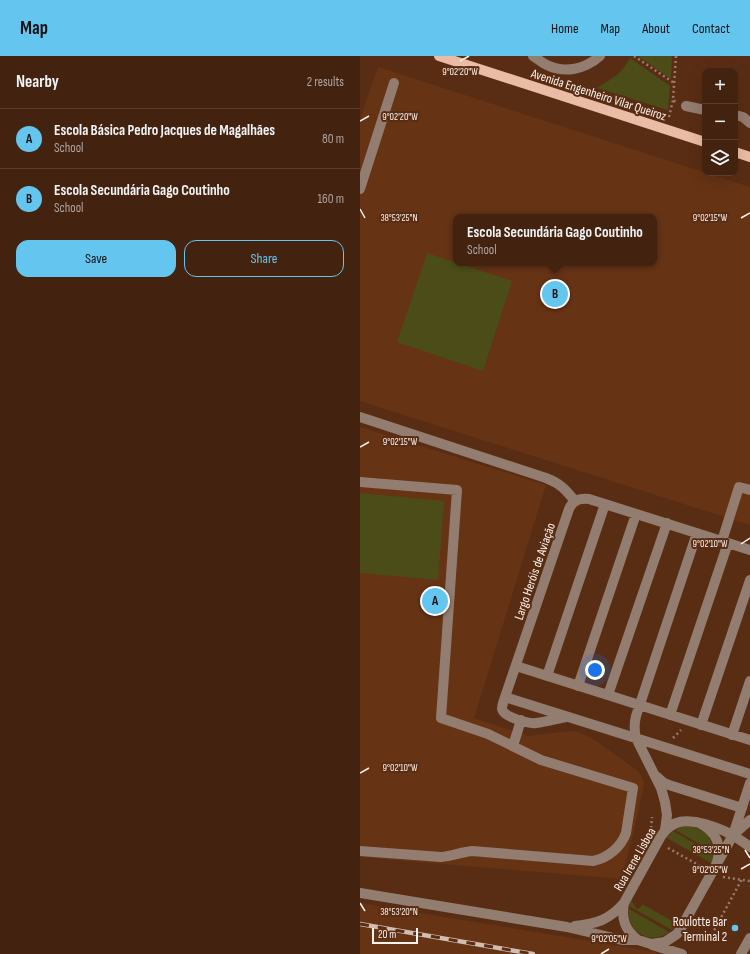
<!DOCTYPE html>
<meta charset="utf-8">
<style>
body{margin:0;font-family:"Sofia Sans Condensed",sans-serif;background:#4d2f1d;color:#f1f3f6}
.controls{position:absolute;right:12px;top:12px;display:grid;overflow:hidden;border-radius:8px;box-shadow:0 4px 16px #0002}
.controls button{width:36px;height:36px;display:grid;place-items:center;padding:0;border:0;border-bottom:1px solid #5b3f2f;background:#43220f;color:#f1f3f6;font:20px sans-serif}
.scale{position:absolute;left:12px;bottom:10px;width:46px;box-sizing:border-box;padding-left:4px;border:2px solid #fef2ec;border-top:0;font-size:11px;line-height:14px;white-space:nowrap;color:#fef2ec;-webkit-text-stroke:3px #592d14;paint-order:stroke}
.you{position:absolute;left:235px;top:614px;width:14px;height:14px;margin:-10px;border:3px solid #fff;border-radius:50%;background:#1a73e8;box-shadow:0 0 0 6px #1a73e833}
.badge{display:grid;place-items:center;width:26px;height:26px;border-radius:50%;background:#64c5ee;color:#111;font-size:13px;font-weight:700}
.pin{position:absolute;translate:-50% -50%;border:2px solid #fff;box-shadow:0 1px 4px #0006}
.popup{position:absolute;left:93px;top:158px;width:204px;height:52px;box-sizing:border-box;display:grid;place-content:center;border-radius:8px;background:#43220f;filter:drop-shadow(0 1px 3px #0005);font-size:13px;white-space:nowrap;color:#afa49e}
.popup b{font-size:15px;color:#f1f3f6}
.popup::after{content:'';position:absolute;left:50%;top:100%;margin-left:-8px;border:8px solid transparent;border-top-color:#43220f}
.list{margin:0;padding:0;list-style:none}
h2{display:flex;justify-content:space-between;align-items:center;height:52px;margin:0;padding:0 16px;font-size:17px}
h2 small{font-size:13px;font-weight:400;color:#afa49e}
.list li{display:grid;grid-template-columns:26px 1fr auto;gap:12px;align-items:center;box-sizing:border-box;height:60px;padding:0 16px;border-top:1px solid #5b3f2f}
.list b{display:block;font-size:15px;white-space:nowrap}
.list p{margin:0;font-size:13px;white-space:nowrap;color:#afa49e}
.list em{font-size:13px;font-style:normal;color:#afa49e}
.actions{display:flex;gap:8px;padding:12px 16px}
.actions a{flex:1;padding:9px 0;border:1px solid #64c5ee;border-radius:12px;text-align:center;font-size:14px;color:#64c5ee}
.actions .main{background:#64c5ee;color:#111}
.icon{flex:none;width:22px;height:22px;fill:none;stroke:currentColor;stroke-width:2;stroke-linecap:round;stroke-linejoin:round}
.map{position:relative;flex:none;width:390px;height:898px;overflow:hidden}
header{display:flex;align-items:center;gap:24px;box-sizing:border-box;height:56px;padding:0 20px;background:#64c5ee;color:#111}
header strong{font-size:19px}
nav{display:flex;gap:22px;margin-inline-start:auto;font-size:14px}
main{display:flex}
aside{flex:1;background:#43220f}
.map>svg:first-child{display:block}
.built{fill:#663315;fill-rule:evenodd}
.green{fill:#4c4c19}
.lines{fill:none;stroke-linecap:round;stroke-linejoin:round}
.path{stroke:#9b7b6a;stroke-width:2.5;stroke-dasharray:2 3;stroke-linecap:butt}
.minor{stroke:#937c70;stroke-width:10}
.major{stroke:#ebbca5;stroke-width:10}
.rail-casing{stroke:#d2bdb2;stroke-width:4.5}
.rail{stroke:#592d14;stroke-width:3;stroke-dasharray:9;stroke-linecap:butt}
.ticks{fill:none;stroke:#fef2ec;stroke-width:1.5}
.poi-dot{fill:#64c5ee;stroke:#592d14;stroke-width:1.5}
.labels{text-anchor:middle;stroke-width:4;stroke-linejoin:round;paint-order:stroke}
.street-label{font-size:13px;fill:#fef2ec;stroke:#592d14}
.poi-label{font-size:13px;fill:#fef2ec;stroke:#592d14;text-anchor:end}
.ticks-label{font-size:10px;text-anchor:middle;fill:#fef2ec;stroke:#592d14;stroke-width:4;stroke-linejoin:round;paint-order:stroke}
</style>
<header>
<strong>Map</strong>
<nav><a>Home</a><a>Map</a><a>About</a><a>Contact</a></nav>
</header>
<main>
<aside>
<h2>Nearby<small>2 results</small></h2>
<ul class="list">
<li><span class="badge">A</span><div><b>Escola Básica Pedro Jacques de Magalhães</b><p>School</p></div><em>80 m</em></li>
<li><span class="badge">B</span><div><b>Escola Secundária Gago Coutinho</b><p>School</p></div><em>160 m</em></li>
</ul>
<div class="actions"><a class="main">Save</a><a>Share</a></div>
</aside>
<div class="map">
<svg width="390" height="898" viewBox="0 0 390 898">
<rect width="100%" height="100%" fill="#592d14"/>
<path class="built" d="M18 11 390 131V469L0 345V63ZM96 161H294V207H96Z
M0 371 186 429 114 662 168 680 209 675 218 676 226 679 235 684 278 715 281 719 284 727 283 734 272 783 261 823 0 801Z
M0 847 296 896V898H0Z"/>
<path class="green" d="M278 0H312L311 23Z
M270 2 310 30 308 54 237 32C251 23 262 18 270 2Z
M67 197 152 225 123 315 37 286Z
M0 437 84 445 78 524 0 517Z
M328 770C344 772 351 780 354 796L315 774 321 771Z
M313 775 353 798V802L351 807 307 782Z
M271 844 277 853 281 851 282 848 314 866 316 869 312 874 269 850Z
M269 853 309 876C291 890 266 876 269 853Z"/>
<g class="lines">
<path class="path" d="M274 0 314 27
M316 0 313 44 316 46
M309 61 313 44
M313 682 321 674
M291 772 292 761
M308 792 342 811
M363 821 390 825
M328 884 351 880 382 823"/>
<path class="minor" d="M173 0C178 3 182 7 187 9 205 18 225 13 240 0
M326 50 345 54
M375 59 383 61 390 67
M0 133 34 27
M0 361 186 422C201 428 205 433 215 445
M0 426 97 434 81 662 128 678 181 704 273 732 266 777C261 791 248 802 233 805L112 795C102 796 92 800 81 801L0 795
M362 485 379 431 390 434
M390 494 229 443C220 442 213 444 209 453L145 641 390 718
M156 610 390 684
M187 620 245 448
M218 630 276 458
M248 639 307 467
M145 641C144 644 142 649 142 653 144 661 168 668 176 667 186 666 196 663 206 661
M310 659 368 487
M341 669 390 524
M372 679 390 625
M153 690 161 664
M296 720 304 727 309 729 382 752
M305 774 307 759 305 746 301 732 276 682C274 674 274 668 276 660L337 477
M373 779 390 764
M359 804 373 779 390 727
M0 837 207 871 262 884H278L291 888 305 886 317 878 321 872 355 811C364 791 357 775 337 766
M215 870C236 868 249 864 264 847
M278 884C265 874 261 863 264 847L301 780C313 763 326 763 345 768 365 774 374 779 390 791
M292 889 322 898
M381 898 390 882"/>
<path class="major" d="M79 0 345 86
M375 96 390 101"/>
<defs>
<path id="rail" d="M0 868 173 898"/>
</defs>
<use href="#rail" class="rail-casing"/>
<use href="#rail" class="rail"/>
</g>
<path class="ticks" d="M100 5 109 0M0 65 9 60M0 153 5 162M381 162 390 157M0 391 9 386M381 488 390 482M0 717 9 712M385 794 390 802M381 813 390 808M0 847 5 855M241 898 249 893"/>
<circle class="poi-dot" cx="375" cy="872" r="4"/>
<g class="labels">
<g class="street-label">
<text transform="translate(239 38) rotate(18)" y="5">Avenida Engenheiro Vilar Queiroz</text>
<text transform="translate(174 515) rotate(-71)" y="5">Largo Heróis de Aviação</text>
<text transform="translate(274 803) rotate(-60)" y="5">Rua Irene Lisboa</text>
</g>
<g class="poi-label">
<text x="367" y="870">Roulotte Bar<tspan x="367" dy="15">Terminal 2</tspan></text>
</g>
</g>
<g class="ticks-label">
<text x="100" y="19">9°02'20"W</text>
<text x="40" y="64">9°02'20"W</text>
<text x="39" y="165">38°53'25"N</text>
<text x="350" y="165">9°02'15"W</text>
<text x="40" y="389">9°02'15"W</text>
<text x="350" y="491">9°02'10"W</text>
<text x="40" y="715">9°02'10"W</text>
<text x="351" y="797">38°53'25"N</text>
<text x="350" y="817">9°02'05"W</text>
<text x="39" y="859">38°53'20"N</text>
<text x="249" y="886">9°02'05"W</text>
</g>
</svg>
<div class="controls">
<button>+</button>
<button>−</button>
<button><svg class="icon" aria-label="layers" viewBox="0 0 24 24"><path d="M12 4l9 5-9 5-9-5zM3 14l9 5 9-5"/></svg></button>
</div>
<div class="scale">20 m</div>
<div class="you"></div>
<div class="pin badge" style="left:75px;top:545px">A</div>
<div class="pin badge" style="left:195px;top:238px">B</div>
<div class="popup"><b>Escola Secundária Gago Coutinho</b>School</div>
</div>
</main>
